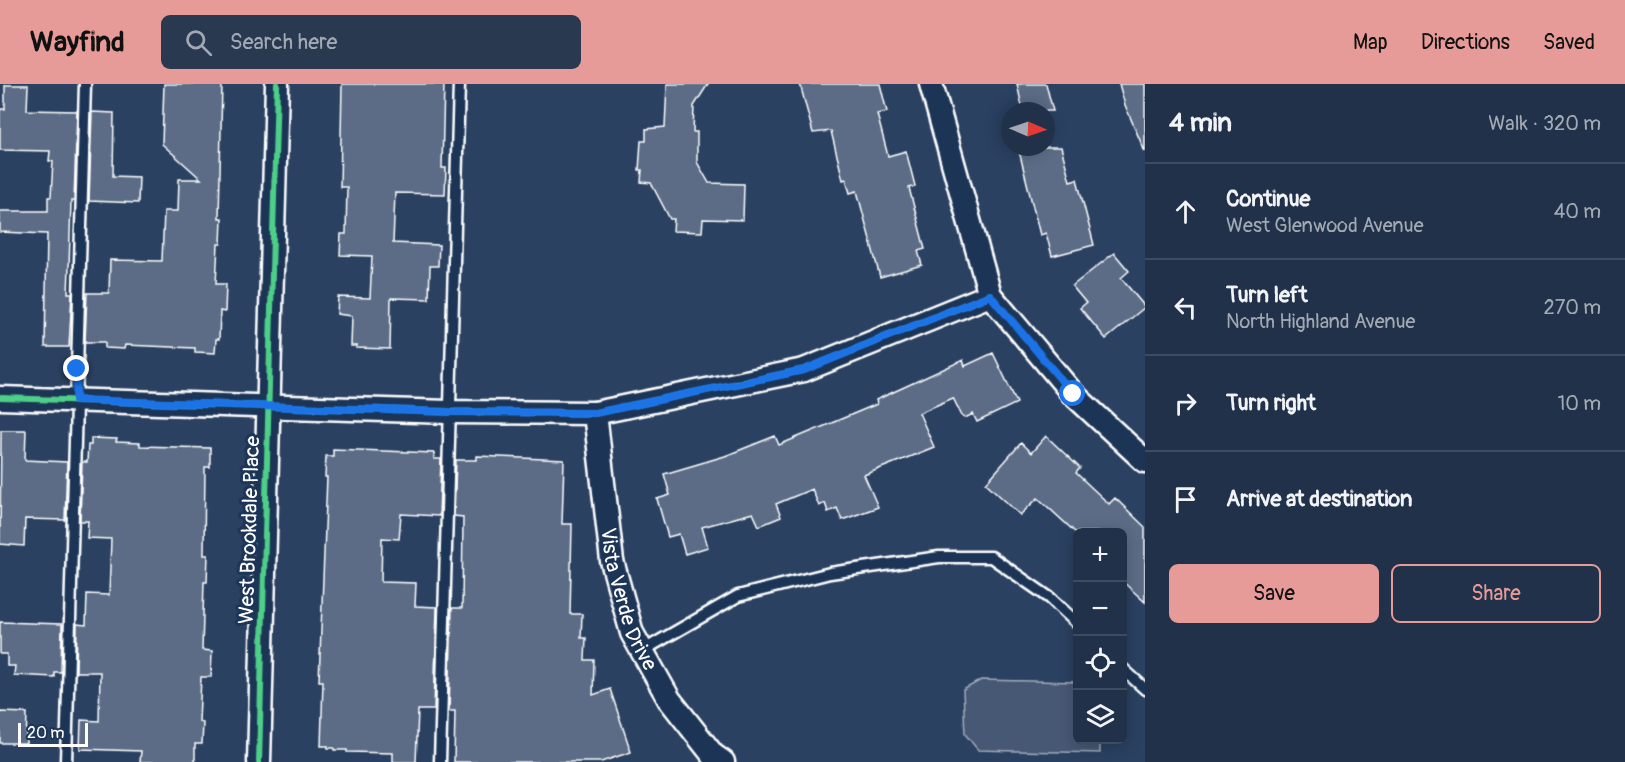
<!DOCTYPE html>
<meta charset="utf-8">
<style>
body{margin:0;font-family:Pangolin,sans-serif;background:#283950;color:#f1f3f6}
.controls{position:absolute;right:18px;bottom:18px;display:grid;overflow:hidden;border-radius:9px;box-shadow:0 3px 15px #0003}
.controls button{width:54px;height:54px;display:grid;place-items:center;padding:0;border:0;border-bottom:2px solid #3d4c61;background:#203149;color:#f1f3f6;font:30px sans-serif}
.compass{position:absolute;left:1001px;top:18px;width:54px;height:54px;border-radius:50%;background:#203149;box-shadow:0 3px 15px #0003;rotate:92deg}
.scale{position:absolute;left:18px;bottom:15px;width:70px;box-sizing:border-box;padding-left:6px;border:3px solid #fff;border-top:0;font-size:16px;line-height:21px;white-space:nowrap;color:#fff;-webkit-text-stroke:4px #1d3557;paint-order:stroke}
.stop{position:absolute;width:18px;height:18px;margin:-14px;border:4px solid #1a73e8;border-radius:50%;background:#fff}
.stop.end{background:#1a73e8;border-color:#fff;box-shadow:0 2px 6px #0008}
.list{margin:0;padding:0;list-style:none}
h2{display:flex;justify-content:space-between;align-items:center;height:78px;margin:0;padding:0 24px;font-size:26px}
h2 small{font-size:20px;font-weight:400;color:#a2a9b4}
.list li{display:grid;grid-template-columns:39px 1fr auto;gap:18px;align-items:center;box-sizing:border-box;height:96px;padding:0 24px;border-top:2px solid #3d4c61}
.list b{display:block;font-size:22px;white-space:nowrap}
.list p{margin:0;font-size:20px;white-space:nowrap;color:#a2a9b4}
.list em{font-size:20px;font-style:normal;color:#a2a9b4}
.actions{display:flex;gap:12px;padding:18px 24px}
.actions a{flex:1;padding:14px 0;border:2px solid #e69b98;border-radius:9px;text-align:center;font-size:21px;color:#e69b98}
.actions .main{background:#e69b98;color:#111}
.icon{flex:none;width:33px;height:33px;fill:none;stroke:currentColor;stroke-width:2;stroke-linecap:round;stroke-linejoin:round}
.map{position:relative;flex:none;width:1145px;height:678px;overflow:hidden}
header{display:flex;align-items:center;gap:36px;box-sizing:border-box;height:84px;padding:0 30px;background:#e69b98;color:#111}
header strong{font-size:28px}
nav{display:flex;gap:33px;margin-inline-start:auto;font-size:21px}
.search{width:420px;height:54px;background:#283950;display:flex;align-items:center;gap:15px;box-sizing:border-box;padding:0 21px;border-radius:9px;color:#a2a9b4;font-size:22px}
main{display:flex}
aside{flex:1;background:#203149}
.map>svg:first-child{display:block}
.green{fill:#465975;stroke:#a2acba;stroke-width:1.5}
.building{fill:#5b6c86;stroke:#fff;stroke-width:1.5}
.lines{fill:none;stroke-linecap:round;stroke-linejoin:round}
.service-casing{stroke:#fff;stroke-width:15}
.minor-casing{stroke:#fff;stroke-width:27}
.service{stroke:#1d3557;stroke-width:10}
.minor{stroke:#1d3557;stroke-width:22}
.cycleway-casing{stroke:#1d3557;stroke-width:10}
.cycleway{stroke:#4dcf88;stroke-width:6}
.route{stroke:#1a73e8;stroke-width:8}
.labels{text-anchor:middle;stroke-width:6;stroke-linejoin:round;paint-order:stroke}
.street-label{font-size:21px;fill:#fff;stroke:#1d3557}
</style>
<header>
<strong>Wayfind</strong>
<div class="search"><svg class="icon" aria-label="search" viewBox="0 0 24 24"><circle cx="10" cy="10" r="6"/><path d="M15 15l6 6"/></svg>Search here</div>
<nav><a>Map</a><a>Directions</a><a>Saved</a></nav>
</header>
<main>
<div class="map">
<svg width="1145" height="678" viewBox="0 0 1145 678">
<rect width="100%" height="100%" fill="#2a4161"/>
<filter id="ink" filterUnits="userSpaceOnUse"><feTurbulence type="fractalNoise" baseFrequency=".0167" numOctaves="2"/><feDisplacementMap in="SourceGraphic" scale="12" xChannelSelector="R" yChannelSelector="G"/><feConvolveMatrix kernelMatrix="1 2 1 2 8 2 1 2 1" color-interpolation-filters="sRGB"/></filter>
<g filter="url(#ink)">
<path class="green" d="M981 596 1077 598 1078 656H1100V669L978 666 965 650 963 606Z"/>
<path class="building" d="M164 0H222L219 134H222L221 160H218L216 200H226L225 228 220 227 219 255H216L215 269 195 268V264L125 261 124 265 105 264V258H85L87 209H109L110 176 162 177 164 127H178L179 95H201L162 60Z
M342 0H444L442 84H446L445 110 395 109 393 159 439 161 438 182H430L429 215 391 214 390 265 356 264 357 262H351L352 232 337 230 338 213 370 214 372 172 340 171 341 150H346L347 103H340Z
M667 0H708L694 22 693 48H697V78L709 99 744 100 743 136 703 135 702 148 673 147 674 135H670L651 99 641 98 642 86H639L641 57H646V45L665 43Z
M800 0H880L887 28 877 30 888 72 906 67 915 102 909 104 925 165 918 167 922 181 880 193 857 107 850 109 846 95 843 96 831 47 813 49Z
M1017 0H1046L1053 27H1023Z
M1119 0H1145V68L1125 21Z
M5 1H28L27 26 77 27 74 117H71L69 183 68 209H72L69 263H45L47 150 0 148V127H48V113H51L53 77H49L50 67 0 66V28L1 25H5Z
M92 28 114 29 113 92 139 93 138 119 89 117Z
M1018 63H1061L1070 97 1077 95 1094 161 1052 172 1046 149 1040 151Z
M1114 169 1129 187 1121 194 1145 223 1106 255 1080 224 1086 219 1072 202Z
M993 269 1017 319 977 338 973 330 965 334 962 332 953 314 919 329 934 363 864 391 878 423 842 436 837 424 828 428 825 419 819 422 812 405 776 420 781 433 759 442 753 429 702 443 708 463 685 470 679 450 668 453 657 415 670 411 664 390 725 372 775 352 779 361 877 320 876 316 963 276 965 282Z
M1 346H26L25 376 67 378 65 436 25 435 24 462 0 460Z
M1046 352 1080 384 1076 389 1109 420 1115 414 1145 443V518L1122 497V448H1075L1038 414 1020 431 986 399 1021 359 1031 369Z
M91 354 117 355 116 358 140 359V362L210 364V383H205L204 471H208L207 498H204L202 566 212 567 211 593H201L199 638 203 639 202 660H195V678H140L141 667 80 665 81 636 99 637 100 588H76L77 540 86 541 87 510 109 511 111 455 87 454 88 437H80L82 378H87L88 361H91Z
M333 365 434 369V375H441L439 432 401 430 399 455 382 454 381 498 416 499 415 522 437 523 434 626H418L416 678H393V669L347 668V666H334V664H328V662H321L323 597H319L327 393H325L326 372H333Z
M477 372 564 376 562 440H572L570 530H582L581 554H586L585 576H594L593 611 610 605 631 668 601 678H454L455 627H449L452 524H462L463 433 454 432 456 376H477Z
M0 538 62 540 61 588H54V593L14 591 15 582H7V570H0Z
M0 628 27 629 26 659H0Z"/>
<g class="lines">
<defs>
<path id="service" d="M642 567 738 512 830 489 939 473H991L1050 514 1078 540
M1122 584 1145 605
M66 678 85 0
M440 678 459 0"/>
<g id="minor">
<path d="M931 0 990 211 1073 310 1145 377"/>
<path d="M0 314 449 328 595 329 804 286 990 211"/>
<path id="s1" d="M595 329 612 477 632 549 669 615 713 671 723 678"/>
<path d="M259 678 277 0"/>
</g>
</defs>
<use href="#service" class="service-casing"/>
<use href="#minor" class="minor-casing"/>
<use href="#service" class="service"/>
<use href="#minor" class="minor"/>
<defs>
<path id="cycleway" d="M0 314 449 328 595 329 804 286 990 211
M259 678 277 0"/>
</defs>
<use href="#cycleway" class="cycleway-casing"/>
<use href="#cycleway" class="cycleway"/>
</g>
</g>
<g class="lines" filter="url(#ink)">
<path class="route" d="M77 285 76 316 449 328 595 329 804 286 990 211 1073 310"/>
</g>
<g class="labels">
<g class="street-label">
<text transform="translate(249 446) rotate(-88)" y="7">West Brookdale Place</text>
<text dy="7" stroke="none"><textPath href="#s1" startOffset="190">Vista Verde Drive</textPath></text>
</g>
</g>
</svg>
<div class="controls">
<button>+</button>
<button>−</button>
<button><svg class="icon" aria-label="locate" viewBox="0 0 24 24"><circle cx="12" cy="12" r="6"/><path d="M12 2v4M12 18v4M2 12h4M18 12h4"/></svg></button>
<button><svg class="icon" aria-label="layers" viewBox="0 0 24 24"><path d="M12 4l9 5-9 5-9-5zM3 14l9 5 9-5"/></svg></button>
</div>
<svg class="compass" viewBox="-18 -18 36 36"><path d="M0-13l5 13h-10z" fill="#e53935"/><path d="M0 13l5-13h-10z" fill="#a2a9b4"/></svg>
<div class="scale">20 m</div>
<div class="stop" style="left:1073px;top:310px"></div>
<div class="stop end" style="left:77px;top:285px"></div>
</div>
<aside>
<h2>4 min<small>Walk · 320 m</small></h2>
<ul class="list">
<li><svg class="icon" aria-label="ahead" viewBox="0 0 24 24"><path d="M12 20V5M6 11l6-6 6 6"/></svg><div><b>Continue</b><p>West Glenwood Avenue</p></div><em>40 m</em></li>
<li><svg class="icon" aria-label="left" viewBox="0 0 24 24"><path d="M17 20v-9H6M10 6l-5 5 5 5"/></svg><div><b>Turn left</b><p>North Highland Avenue</p></div><em>270 m</em></li>
<li><svg class="icon" aria-label="right" viewBox="0 0 24 24"><path d="M7 20v-9h11M14 6l5 5-5 5"/></svg><div><b>Turn right</b></div><em>10 m</em></li>
<li><svg class="icon" aria-label="arrive" viewBox="0 0 24 24"><path d="M6 21V4h12l-3 4 3 4H6"/></svg><div><b>Arrive at destination</b></div></li>
</ul>
<div class="actions"><a class="main">Save</a><a>Share</a></div>
</aside>
</main>
